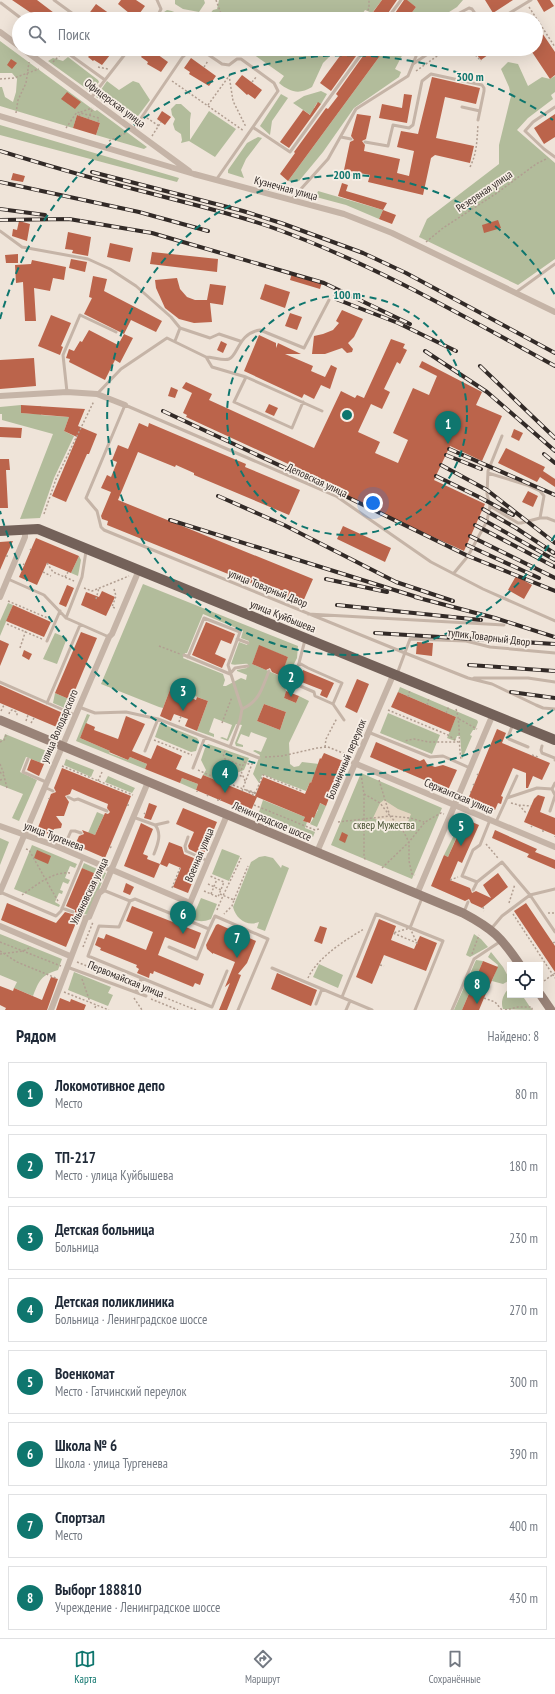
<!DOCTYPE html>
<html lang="ru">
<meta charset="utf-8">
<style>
body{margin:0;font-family:"PT Sans Narrow",sans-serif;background:#f6f6f7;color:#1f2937}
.controls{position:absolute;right:12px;bottom:12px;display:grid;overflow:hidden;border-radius:0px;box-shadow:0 4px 16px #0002}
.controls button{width:36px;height:36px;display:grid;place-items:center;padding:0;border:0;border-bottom:1px solid #e0e1e3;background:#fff;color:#1f2937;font:20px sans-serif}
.you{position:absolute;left:373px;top:503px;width:14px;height:14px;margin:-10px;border:3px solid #fff;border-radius:50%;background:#1a73e8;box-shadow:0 0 0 6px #1a73e833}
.badge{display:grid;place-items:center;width:26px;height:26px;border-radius:50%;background:#0f766e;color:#fff;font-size:13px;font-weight:700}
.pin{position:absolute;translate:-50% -33px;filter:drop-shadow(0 1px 2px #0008)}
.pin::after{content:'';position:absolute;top:21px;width:14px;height:12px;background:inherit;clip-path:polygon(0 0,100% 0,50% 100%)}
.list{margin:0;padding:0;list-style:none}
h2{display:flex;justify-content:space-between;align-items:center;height:52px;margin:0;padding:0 16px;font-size:17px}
h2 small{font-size:13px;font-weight:400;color:#747a83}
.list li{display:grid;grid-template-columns:26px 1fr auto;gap:12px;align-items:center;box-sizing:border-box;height:64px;margin:0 8px 8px;padding:0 8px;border:1px solid #e0e1e3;border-radius:0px}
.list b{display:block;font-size:15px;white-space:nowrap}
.list p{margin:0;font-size:13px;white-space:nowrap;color:#747a83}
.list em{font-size:13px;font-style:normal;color:#747a83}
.icon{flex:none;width:22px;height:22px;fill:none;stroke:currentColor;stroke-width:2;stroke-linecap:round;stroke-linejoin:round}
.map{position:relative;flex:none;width:555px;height:1010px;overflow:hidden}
.search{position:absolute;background:#fff;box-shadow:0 4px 16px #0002;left:12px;right:12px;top:12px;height:44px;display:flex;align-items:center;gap:10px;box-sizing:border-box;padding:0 14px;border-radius:22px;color:#747a83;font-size:15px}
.sheet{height:628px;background:#fff}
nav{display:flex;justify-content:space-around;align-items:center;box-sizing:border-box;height:56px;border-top:1px solid #e0e1e3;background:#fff;font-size:11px;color:#747a83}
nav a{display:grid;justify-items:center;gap:2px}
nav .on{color:#0f766e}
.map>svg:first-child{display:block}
.green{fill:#b2bc9b;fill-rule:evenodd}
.plaza{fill:#e5d5c2}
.building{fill:#bb644b}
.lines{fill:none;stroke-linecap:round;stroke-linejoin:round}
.path{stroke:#b19e91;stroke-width:1.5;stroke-dasharray:2 2;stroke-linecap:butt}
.lane{stroke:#c5b4a7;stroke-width:3}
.street{stroke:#c5b4a7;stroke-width:6}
.secondary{stroke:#998378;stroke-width:9}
.primary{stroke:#736159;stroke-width:10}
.rail-casing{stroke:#322a27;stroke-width:4}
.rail{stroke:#f7eee5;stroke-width:2.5;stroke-dasharray:8;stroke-linecap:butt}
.ring{fill:none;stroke:#0f766e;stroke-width:2;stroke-dasharray:7 5}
.labels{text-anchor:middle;stroke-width:3.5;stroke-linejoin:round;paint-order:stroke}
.street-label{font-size:11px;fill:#322a27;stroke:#f7eee5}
.park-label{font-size:11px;fill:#434e2d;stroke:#f7eee5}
.centre{fill:#0f766e;stroke:#f7eee5;stroke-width:2}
.ring-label{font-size:12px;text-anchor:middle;font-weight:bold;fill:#0f766e;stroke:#f7eee5;stroke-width:3.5;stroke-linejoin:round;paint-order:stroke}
</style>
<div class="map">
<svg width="555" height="1010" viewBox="0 0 555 1010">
<rect width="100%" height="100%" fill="#efe4d9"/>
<path class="green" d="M175 0H204L205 3 199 12 183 9 175 4Z
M219 0H382L372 13 365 10 359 19H206L213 10 217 9Z
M406 0H463L457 7 438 19H407L416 7Z
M167 10C174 11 178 13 181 19H159L164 12Z
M0 41 95 111 97 110 147 147 144 149 96 135 100 123 77 115 73 128 0 106V87H2L5 97 13 102 16 92 17 79 12 73H0Z
M246 49H337L323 63 312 87C299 95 290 92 279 83L284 76Z
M385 49H413L411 51 405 50 395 69 401 72 399 77 354 108 323 152 299 181 293 182 288 181Z
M68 57 98 80 99 82 91 92 48 61 53 58 63 61Z
M508 62 518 64 528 86 542 77 550 79 555 76V92L551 95 553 99 528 118 517 130 555 163V259L518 285 419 237 427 219 499 164V145L511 96 509 87 501 69Z
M107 81 119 90 133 81 139 83 150 100 138 116C127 118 118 107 109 101L104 102 96 97Z
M321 91 327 94 321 104 317 103 314 108 317 109 312 116 293 103 304 96Z
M281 94 288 98 272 121 270 135 260 126Z
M176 104H181L191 113 190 120V140L209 111 236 129 215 157 189 141 181 143 182 140 181 134 175 130 173 124 175 119 172 115 171 109Z
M0 125 179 178 177 182 0 135Z
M258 137 262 138 246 159 241 170 244 178 228 173V170L247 143Z
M318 191 383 210 379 219 346 205 316 197Z
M21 405V413L34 414V406H41V415L69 417 64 431 74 436 54 478 40 518 20 519 53 434 2 420V414H0V407Z
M79 556 81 560 78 576 71 573Z
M143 584 298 646 297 658 293 666 285 687 286 691 284 698 296 703 299 696 309 701 289 743 290 764 294 767 299 766 302 762 319 764 311 783 310 782 306 791 264 775H262L259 783 253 774 260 755 253 751 255 750 261 752 267 738 251 732 249 737 241 734 237 743 243 745V747L236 746 235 743 242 725 236 724 228 741 220 738 222 737 227 739 232 725 214 718 209 732 214 734V737L197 731 208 701 171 687 163 708 159 707 101 684ZM203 614 243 631 241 638 249 641 247 645 239 642 231 664C235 666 243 663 248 664L247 668 237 670V671L247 675 246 680 241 678 226 686H223L225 680 223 674 183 658 185 653H187ZM259 646 288 657 280 676 252 664ZM264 704 286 712 280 730 257 721Z
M8 603 13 605 0 636V621Z
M55 633 67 638 57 664 43 659Z
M400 687 477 720 478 722 475 730H473L470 735 472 736 462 759 460 736H457L455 741 447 738 456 717 398 692Z
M55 693 71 700 67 709 53 703Z
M388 713 440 735 432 754 380 733Z
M87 714 90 715 80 738 110 751 109 753 128 760 130 757 147 764 145 769 76 741Z
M160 723 197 738 199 741 196 751 191 752 155 737Z
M5 734 49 752 44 764 26 757 20 772 37 780 19 821 12 818 23 794 0 785V739L3 740Z
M208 744 249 758 244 770 234 774 230 786 203 775 206 770 201 760 205 748Z
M66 759 94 770 91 777 64 765Z
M361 773 442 808 412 879 331 845Z
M108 776 135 788 132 793 105 782Z
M182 778 198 784 196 790 180 783Z
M263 800 305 817 303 821 307 822 305 828 315 832 313 837 260 817 262 814 259 812Z
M313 800 326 806 317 827 310 824 318 810 311 806Z
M97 812 104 815 95 835 88 833Z
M461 821 463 822 448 857 444 855Z
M0 838 9 842 0 865Z
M32 845 77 864 75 868 70 866 65 878 70 880 68 884 63 882 60 890 63 891 62 894 59 893 55 902 60 905 59 907 14 889Z
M222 849 240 856 229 881 212 874Z
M265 856 273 858 281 868 282 865 289 868 265 931 257 928 259 922C247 927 236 919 233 907L251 862 259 857Z
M84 863 106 873 88 915 80 913 96 875 82 868Z
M201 898 217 904 211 919C201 923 196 921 186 917L189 910 195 912Z
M0 934 62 959 58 970C41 975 39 981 33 996L14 988 17 982 0 975Z
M474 934 481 939 488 947 470 957 466 955Z
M491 952 503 967 510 980 503 984 492 981 498 965 488 957Z
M476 960 483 961 462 1010H454Z
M319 964 343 975 338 988 313 977Z
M74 972 111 987 108 993 113 995 108 1006 68 990Z
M510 987V995H522L532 1010 503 1009C500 1001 504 993 510 987Z"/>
<path class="plaza" d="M384 800 398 809 411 814 404 832 373 818 380 803Z"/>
<path class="building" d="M12 0H37L62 19H40Z
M121 0H136L145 6 137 17 130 12 129 13 118 4Z
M382 0H397L384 19H368Z
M404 0H407L416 7 407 19H391Z
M485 0H513L493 13Z
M537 0H550L554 6 544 12Z
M96 4 117 19H85Z
M536 24 555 52V75L550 79 530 49H536Z
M80 49H102L110 55 102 65 94 60 93 61 88 57 89 56Z
M147 49H150L168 62 161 72 147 64 148 62 141 57Z
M345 49H361L331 91 320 83Z
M368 49H385L288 181 280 174 295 153 294 152 326 108 328 109 338 96 336 94Z
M472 49H496L481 60Z
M191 58 216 76 209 86 189 74 190 72 184 68Z
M11 59 17 63 12 69 7 65Z
M242 75 262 90 255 99 248 94 247 95 235 84Z
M432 77 480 88 476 104 445 97 436 138 474 146 470 163 435 155 431 158 423 195 368 182 370 175 344 170 350 142 354 140 351 136 357 114 371 116 366 139 362 141 365 145 364 151 400 159 397 173 409 176 414 151 397 147 401 131 418 134Z
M67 92 81 102 75 109 61 99Z
M404 94 412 95 407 123 379 118 382 104 402 108Z
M318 102 321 104 289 148 280 142 303 110 310 115Z
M162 111 171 117 165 125 157 119Z
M555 114V137L544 144 534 128Z
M77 115 100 123 96 135 73 128Z
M13 173 25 176 23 182 11 180Z
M342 183 348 185 346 191 387 203 383 210 396 215 392 224 379 219 383 210 338 196Z
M498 220 501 228 484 233 482 225Z
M19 221 30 224 27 241 12 236 13 229 17 230Z
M68 232 91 237 88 256 72 253 73 250 65 249Z
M110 243 133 248 130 262 107 257Z
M152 252 218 259 217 272 150 264Z
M18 254V263H6L5 255Z
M71 259 87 262 85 272 69 268Z
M32 260 66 267 64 280 53 278 50 291 34 288 36 321H25L23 282 16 283 15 265 31 264Z
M292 273 322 282 320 289 290 280Z
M93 276 107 279 104 291 162 321 156 332 131 320 124 334 84 314 92 298 89 297Z
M177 278 180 289 187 297 195 300H207L210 284 226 286 223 305 210 303 212 322 194 323 179 319 165 308 156 288 155 280Z
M265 284 290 292 285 308 260 299Z
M342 310 363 319 354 337 348 343 353 349 352 352 347 353 342 348 325 354H312L314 336 323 334 333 330 339 323 336 321Z
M290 313 302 317 297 330 285 326Z
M51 315 71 323 61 346 63 347 60 355 38 346Z
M89 330 118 345 124 334 133 338 120 363 115 360 105 380 69 362 70 359 66 358 69 349 74 351 80 341 82 342Z
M259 335 276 343V348L278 343 301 354H285L313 366 311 371 325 377 331 365 337 368 330 389 321 385 314 399 304 394 302 398 244 371Z
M391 339 405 344 403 348 407 350 400 364 397 362 384 389 390 392 382 409 371 404 358 432 380 442 375 453 398 463 408 440 393 433 413 388 429 395 437 376 419 367 422 361 482 392 476 405 502 416 482 461 450 446 434 480 485 504 464 551 347 498 349 492 186 417 187 415 183 413 192 393 182 388 186 382 212 394 209 400 314 448 341 391 355 398 357 395 364 398Z
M221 341 227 344 223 353 217 350Z
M34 358 36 386 0 389V360Z
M171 387 178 390 175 398 168 396Z
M269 404 278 408 274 416 265 412Z
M21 405 85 409 78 426 97 434 89 454H87L66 502 52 496 77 437 64 431 69 417 21 413Z
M139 423 148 427 149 423 246 464 245 467 300 490 289 515 194 475V473L176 465 175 467 138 452 118 500 313 579 302 604 107 525 108 521 102 519 101 516 111 492 101 488 107 475 111 477 117 462 112 460 118 445 128 449Z
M0 427 22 428 21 438 0 437Z
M514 429 523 433 519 441 511 437Z
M506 448 545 467 543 471 555 479V487L540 477 537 482 498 463Z
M0 459H9L10 470H6L8 508H0Z
M528 491 538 496 533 507 522 502Z
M343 526 391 548 385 562 337 539Z
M36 538 79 556 71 573 47 563 37 585 19 577Z
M13 541 6 556 0 570V542Z
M516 576 532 585 524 599 508 590Z
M67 585 74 588 66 607 59 604Z
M102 591 115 597 106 616 81 605 86 592 99 597Z
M13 605 51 622 44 637 6 621Z
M206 622 235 634 231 644 221 640 215 654 226 659 222 668 192 655Z
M81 632 97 638 71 700 55 693Z
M0 640 9 644 0 666Z
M417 642 433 643 432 656 416 654Z
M259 645 288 657 281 676 272 672 270 668 266 670 252 664Z
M24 650 32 654 29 660 22 656Z
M303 670 334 683 327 698 320 695 322 690 299 681Z
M357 679 369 684 357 713 345 707Z
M0 685 65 714 59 728 0 703Z
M171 687 183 691 182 694 196 700 197 697 208 701 197 731 185 726 188 719 174 714 171 721 160 716Z
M286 691 299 696 296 703 284 698Z
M398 692 456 717 450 732 391 707Z
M264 704 286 712 280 730 257 721Z
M126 716 145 724 132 751 151 759 157 745 182 756 176 769 201 779 203 775 257 797 255 796 263 777 305 794 310 782 311 783 320 758 321 759 324 753 343 761 329 792 331 793 326 806 320 803 314 818 312 817 310 823 303 821 305 817 257 797 250 813 196 790 198 784 182 778 180 783 145 769 147 764 130 757 128 760 109 752 110 751 80 738 86 723 95 727 94 730 118 739Z
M497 729 506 733 502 743 550 763 542 780 533 776 528 788H526V773L513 768 501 796 503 797 501 804 498 803 495 810 468 799Z
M376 742 420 761 424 759 427 764 435 767 443 765 457 770 448 790 370 757Z
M31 759 44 764 39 776 27 770Z
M62 768 131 796 105 858 75 845 79 836 84 834 82 830 95 835 105 813 108 814 110 812 107 808 108 804 88 796 72 789 70 794 65 796 69 802 64 816H56L62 824 61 828 54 829 51 835 37 830 51 794 56 792 54 788Z
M538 795 545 797 540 812 555 818V835L524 822 534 799Z
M149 803 157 806 151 820 144 818Z
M183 808 217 822 203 856 189 849 188 846 194 832 176 824Z
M465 819 479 825 462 863 458 861 450 880 470 888 472 893 476 891 491 898 483 885 498 873 508 887 482 908 471 903 469 899 465 901 431 886 444 855 448 857Z
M141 823 153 829 143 854 148 856 147 859 160 864 154 878 124 866Z
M495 830 537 849 535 852 555 860V869L527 857 529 854 492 838Z
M342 832 348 835 345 843 339 840Z
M169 842 182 847 184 854 201 861 188 893 173 887 181 868 169 863 167 867 160 864Z
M37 850 51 856 48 864 34 858Z
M82 868 96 874 81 912 76 914 78 918 66 947 1 920 7 903 56 923 65 912 75 915V910L66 906Z
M126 883 134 887 130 895 123 892Z
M526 903 555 946V972L514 911Z
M132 906 201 933 195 949 165 937 158 955 204 974 200 985 195 983 193 987 154 971 153 974 150 973 149 978 137 973 139 969 136 967 137 965 100 950 101 948 95 945 98 937 104 939 106 934 146 950 153 932 126 921Z
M379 919 396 926 391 940 414 949 420 936 437 943 426 971 384 955 372 984 356 977Z
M218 924 256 941 247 963 238 974 241 975 227 1010H219L230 983 225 987 235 962 213 953V954L207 949 206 945 216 925Z
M320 926 327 928 322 944 314 941Z
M483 961 498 967 484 998 479 1010H462Z
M277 973 317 990 311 1006 271 989Z
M51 977 58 979 47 1010H5L6 1008 0 1005V986L13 991 14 988 42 1000Z
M60 998 70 1002 71 999 86 1005 84 1010H56Z"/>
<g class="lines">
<path class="path" d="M216 0 223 19
M529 7 555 47
M366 14 369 8V0
M237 49 239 54
M470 49 481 61
M158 55 163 49
M53 62 60 55
M98 67 108 69
M204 67 208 61
M416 71 447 49
M229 75 233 101 246 127
M0 79 14 78 39 69
M172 81 244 131
M252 82 257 76
M208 105 229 76
M16 113 18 100 26 83 29 62
M79 116 81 112 92 108
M147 118 159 126
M88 119 93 108
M66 128 77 112 99 118 98 122
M152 136 161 122
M109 141 126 133
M470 167C477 153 477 140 478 124
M426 242 443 228 497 193 536 164 548 158
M44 514 56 479 94 401
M30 549 31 550
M6 556H8
M47 563 53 572 74 581
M23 564 25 565
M43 572 51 576
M65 577 68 572
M84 588 92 591 129 576
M114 589 116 596 112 607 115 608
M96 599 99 588
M8 601 50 619
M7 624 42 639
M159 646 180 654
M20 648 26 630
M408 697 410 690
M69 699 68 700 72 702
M427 705 429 698
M456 709C461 725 458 742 461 759
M388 710 448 735 458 742H429L414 739 404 741
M1 711 4 705
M446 713 449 706
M9 714 10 711 12 710 17 712V717
M459 719 477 729
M26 721 28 715
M179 722 181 716
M31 723 34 718
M222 723 232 697
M154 740 192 755
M0 742 4 740 7 733
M325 747 326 739 337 718
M225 751 223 754 225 759 243 766
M532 755 538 757
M265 757 282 756 317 748 328 747 348 755
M230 761 227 771 244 777
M0 764 4 774
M62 766 133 795
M198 770 220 780 235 774
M0 772 4 776 7 788
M361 774 364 794V857L366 861
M477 774 478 775
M0 780 5 779
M379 780 389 813
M98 781 102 772
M245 781 241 771 244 762 251 765
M473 784 474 785
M233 785 256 794
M246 790 254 792 255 794 253 795Z
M242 791 253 761
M197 792V791
M470 792H471
M255 794 263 775 302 791
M364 794 380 803 390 816 410 818 424 822
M207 796 208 795
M49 798V799
M218 801V799L221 800
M511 803 519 805 531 806
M128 804V807
M254 805 315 830 319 829
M519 805 527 814
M492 811 493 809
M144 813 145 814
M338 822 390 816 402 829 409 842V861L412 874 415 875
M455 825 461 827
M531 827 532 826
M543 832V830
M555 837V836
M486 844 498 858
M74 847 76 842
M110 848 112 846
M26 849 29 850 59 903
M382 868 409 842 425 822 441 813 444 814
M450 880 458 877
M208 884 221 890
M172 888 180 868
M204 891 218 897 224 882 210 876
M211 894 217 879
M220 894 234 900 232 906 224 914
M22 895C35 886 53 871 70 873
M234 900 248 866
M509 903 515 884
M483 907 484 911
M217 910C224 892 233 876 241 858
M548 913H555
M513 914 555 978
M410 928 417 943 393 933Z
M0 942 61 966
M553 943 555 942
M83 947 93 922
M0 951 17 962 56 978
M0 954 23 951 31 947
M472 954 479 935
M77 962 129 983
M380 965 384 966
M308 978C317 958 345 940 364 929
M82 979 90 1002
M544 981 555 973
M146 990 196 1010
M64 992 109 1010
M134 998 142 1010
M484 998 495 1002 502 1010
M151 999 178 1010
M95 1008 96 1005
M505 1010 518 1007H532V1010"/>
<path class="lane" d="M54 0 80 19
M1 3 22 19
M156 19 161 9 157 0
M387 19 401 0
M448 19 469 8 472 9 479 19
M500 19 531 0
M62 49 105 80
M120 49 125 53
M173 49 184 56
M200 49 222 64 229 65 237 59H241L274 83 278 91 216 180
M413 64 435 49
M91 98 129 49
M462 107 480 111
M555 107 533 122 525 131 544 149 555 157
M254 128 290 152 365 49
M133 130 188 49
M341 137 351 139
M365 142 388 146 393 125 409 128 413 125 422 81 431 74 482 85 484 88V91L478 120
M291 200 328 159 356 109 408 76 419 49
M0 231 22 247 88 259 110 269 136 286 171 317 180 328 210 338 219 334 240 341
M515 293 555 264
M175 341 180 328
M206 357C213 357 223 361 229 359 238 356 238 333 260 330L304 348 329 300
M246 377 234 402 292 428 303 402
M67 392 63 355 80 315 116 332
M97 394 121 369 167 338 206 357 212 367 246 377 322 411
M488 473 527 485 540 491 544 496 540 518 521 523H518L490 506
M540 518H547L555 521
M454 573 468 556 487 521 490 506 487 494 488 471 502 436
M8 579 44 595 66 618 109 637
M308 614 504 625
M66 618 82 577 86 551
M555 621 483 589 431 562 336 496 125 405 86 498 97 511 101 527 104 530 405 653 468 678 492 684 536 705 543 708 555 709
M237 639 248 643
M305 640 299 663 308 668 342 683 333 704
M47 641 60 611
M184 655 230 674 235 668 248 666
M188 657 204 618 240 632 228 665 242 709 240 720 230 747
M299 663 291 682 314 692 315 696 333 704 344 720
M397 674 410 639 466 641 490 647 555 653
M474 678H528L555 682
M0 682 75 715
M47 703 80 625
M79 707 95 713 126 712 158 719 259 758
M242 709C260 701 262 688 269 671
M513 724 508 737 509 739 528 747
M368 732 430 757 443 756 470 768
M542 746 541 750 542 753 555 758V760
M145 751 158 719
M28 759 23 772 46 782
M193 768 205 737
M555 783 552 789 555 795
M44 787 53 791
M68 797 74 800 78 799 107 811
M507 798 537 788 552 789
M550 811 555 796
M133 817 155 825 168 822
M490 820 480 845 473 850 462 876 477 882 502 862 530 895 555 932
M496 822 517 776
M188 837 185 846 186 851 208 861
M63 849 71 831H75L81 833
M154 854C158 844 162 833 155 825
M103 890 130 901 135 899 209 929 215 916 268 939 238 1010
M473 890 477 882
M0 892 56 916 61 911 83 858
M130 901 119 927 99 926 88 956 212 1007 227 971
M62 908 73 912
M464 912 468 902
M79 915 86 918
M410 928 422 898
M491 929 502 916 530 895 555 889
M169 947 197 959 209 929
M67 967 146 996
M272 968 372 1010
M136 992 141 979
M342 997 376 914 443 941 415 1010
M316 1004 322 989
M346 1010 350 1001
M452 1010 474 959 501 941"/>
<path class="street" d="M0 32 19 46
M23 49 189 171
M0 116 194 174 344 214 392 233 555 312
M0 396 67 392 97 394 125 405
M0 597 25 537V529
M354 763 555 847
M0 826 56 846 190 903 227 815
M317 852 394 673
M0 892 109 637 112 634 139 570
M417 894 493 714
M0 926 70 956
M51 1010 83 926 86 918 89 917 99 893 103 890 148 782"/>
<path class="secondary" d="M0 720 463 913C493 929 501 937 520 965
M540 994 551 1010"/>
<path class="primary" d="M0 531 38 529 555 740"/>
<defs>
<path id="rail" d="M0 151C52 167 104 182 157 195 198 206 239 215 279 230 375 265 465 317 555 366
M92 172 243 211 281 223 363 253 406 273 555 353
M0 182 139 212 208 231
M0 209 45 215
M0 220 69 219 152 233 324 283 410 324
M336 299 398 323 456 351
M425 351 487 392 555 451
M480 366 555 438
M163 411 341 494 468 556 555 591
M449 449 555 495
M544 454 555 463
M446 455 481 469
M441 465 487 490 555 543
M436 476 479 497 513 515
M218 496 284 525 396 582 453 601
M483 509 516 528 554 553
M480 518 555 560
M170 520 420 598
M475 525 555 567
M470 536 555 578
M467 545 539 578
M326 579 387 592
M415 597 495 618 555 637
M337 605 481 620
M375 633 555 644
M469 665 555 671
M511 692 555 698"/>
</defs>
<use href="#rail" class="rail-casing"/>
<use href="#rail" class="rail"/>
</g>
<g class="ring">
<circle cx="347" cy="415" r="120"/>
<path d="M555 535A240 240 0 1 1 555 295"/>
<path d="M553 710A360 360 0 0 1 0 511M0 319A360 360 0 0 1 553 120"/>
</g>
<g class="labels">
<g class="street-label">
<text transform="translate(115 103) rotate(37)" y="4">Офицерская улица</text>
<text transform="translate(286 188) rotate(15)" y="4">Кузнечная улица</text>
<text transform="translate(484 191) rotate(-34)" y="4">Резервная улица</text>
<text transform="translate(317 480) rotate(25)" y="4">Деповская улица</text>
<text transform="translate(268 588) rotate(22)" y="4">улица Товарный Двор</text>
<text transform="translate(283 616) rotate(22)" y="4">улица Куйбышева</text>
<text transform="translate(489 637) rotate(7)" y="4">тупик Товарный Двор</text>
<text transform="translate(59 726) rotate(-67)" y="4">улица Володарского</text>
<text transform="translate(346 759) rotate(-67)" y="4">Больничный переулок</text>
<text transform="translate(459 796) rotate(23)" y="4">Сержантская улица</text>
<text transform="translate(272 821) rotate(23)" y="4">Ленинградское шоссе</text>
<text transform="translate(54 836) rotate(21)" y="4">улица Тургенева</text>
<text transform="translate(199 855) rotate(-67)" y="4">Военная улица</text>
<text transform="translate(89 891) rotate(-64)" y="4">Ульяновская улица</text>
<text transform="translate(126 979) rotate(22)" y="4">Первомайская улица</text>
</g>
<g class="park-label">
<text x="384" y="829">сквер Мужества</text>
</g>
</g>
<circle cx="347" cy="415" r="6" class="centre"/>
<g class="ring-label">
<text x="470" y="81">300 m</text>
<text x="347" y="179">200 m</text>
<text x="347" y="299">100 m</text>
</g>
</svg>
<div class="controls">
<button><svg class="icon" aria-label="locate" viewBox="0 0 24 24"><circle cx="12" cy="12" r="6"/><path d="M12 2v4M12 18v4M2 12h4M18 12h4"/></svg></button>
</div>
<div class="you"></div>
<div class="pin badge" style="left:448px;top:444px">1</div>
<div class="pin badge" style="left:291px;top:697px">2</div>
<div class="pin badge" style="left:183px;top:711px">3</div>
<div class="pin badge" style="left:225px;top:793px">4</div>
<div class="pin badge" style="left:461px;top:846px">5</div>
<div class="pin badge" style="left:183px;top:934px">6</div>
<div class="pin badge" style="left:237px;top:958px">7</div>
<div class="pin badge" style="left:477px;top:1004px">8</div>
<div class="search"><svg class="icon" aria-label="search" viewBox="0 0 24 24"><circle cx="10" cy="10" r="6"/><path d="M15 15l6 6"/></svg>Поиск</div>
</div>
<section class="sheet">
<h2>Рядом<small>Найдено: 8</small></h2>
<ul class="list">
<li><span class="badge">1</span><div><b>Локомотивное депо</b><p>Место</p></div><em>80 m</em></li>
<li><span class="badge">2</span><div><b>ТП-217</b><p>Место · улица Куйбышева</p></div><em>180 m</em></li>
<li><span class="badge">3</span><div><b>Детская больница</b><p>Больница</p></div><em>230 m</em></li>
<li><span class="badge">4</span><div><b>Детская поликлиника</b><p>Больница · Ленинградское шоссе</p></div><em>270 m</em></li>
<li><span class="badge">5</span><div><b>Военкомат</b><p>Место · Гатчинский переулок</p></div><em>300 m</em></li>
<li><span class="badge">6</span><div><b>Школа № 6</b><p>Школа · улица Тургенева</p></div><em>390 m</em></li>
<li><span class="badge">7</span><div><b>Спортзал</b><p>Место</p></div><em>400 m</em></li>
<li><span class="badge">8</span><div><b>Выборг 188810</b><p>Учреждение · Ленинградское шоссе</p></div><em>430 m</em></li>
</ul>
</section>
<nav>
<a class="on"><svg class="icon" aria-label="map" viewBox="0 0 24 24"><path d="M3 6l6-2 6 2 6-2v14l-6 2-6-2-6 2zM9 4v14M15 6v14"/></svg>Карта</a>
<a><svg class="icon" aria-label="directions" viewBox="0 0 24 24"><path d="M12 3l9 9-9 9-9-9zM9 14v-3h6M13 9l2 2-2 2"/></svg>Маршрут</a>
<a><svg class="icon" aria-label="saved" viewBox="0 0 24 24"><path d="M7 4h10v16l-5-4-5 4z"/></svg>Сохранённые</a>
</nav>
